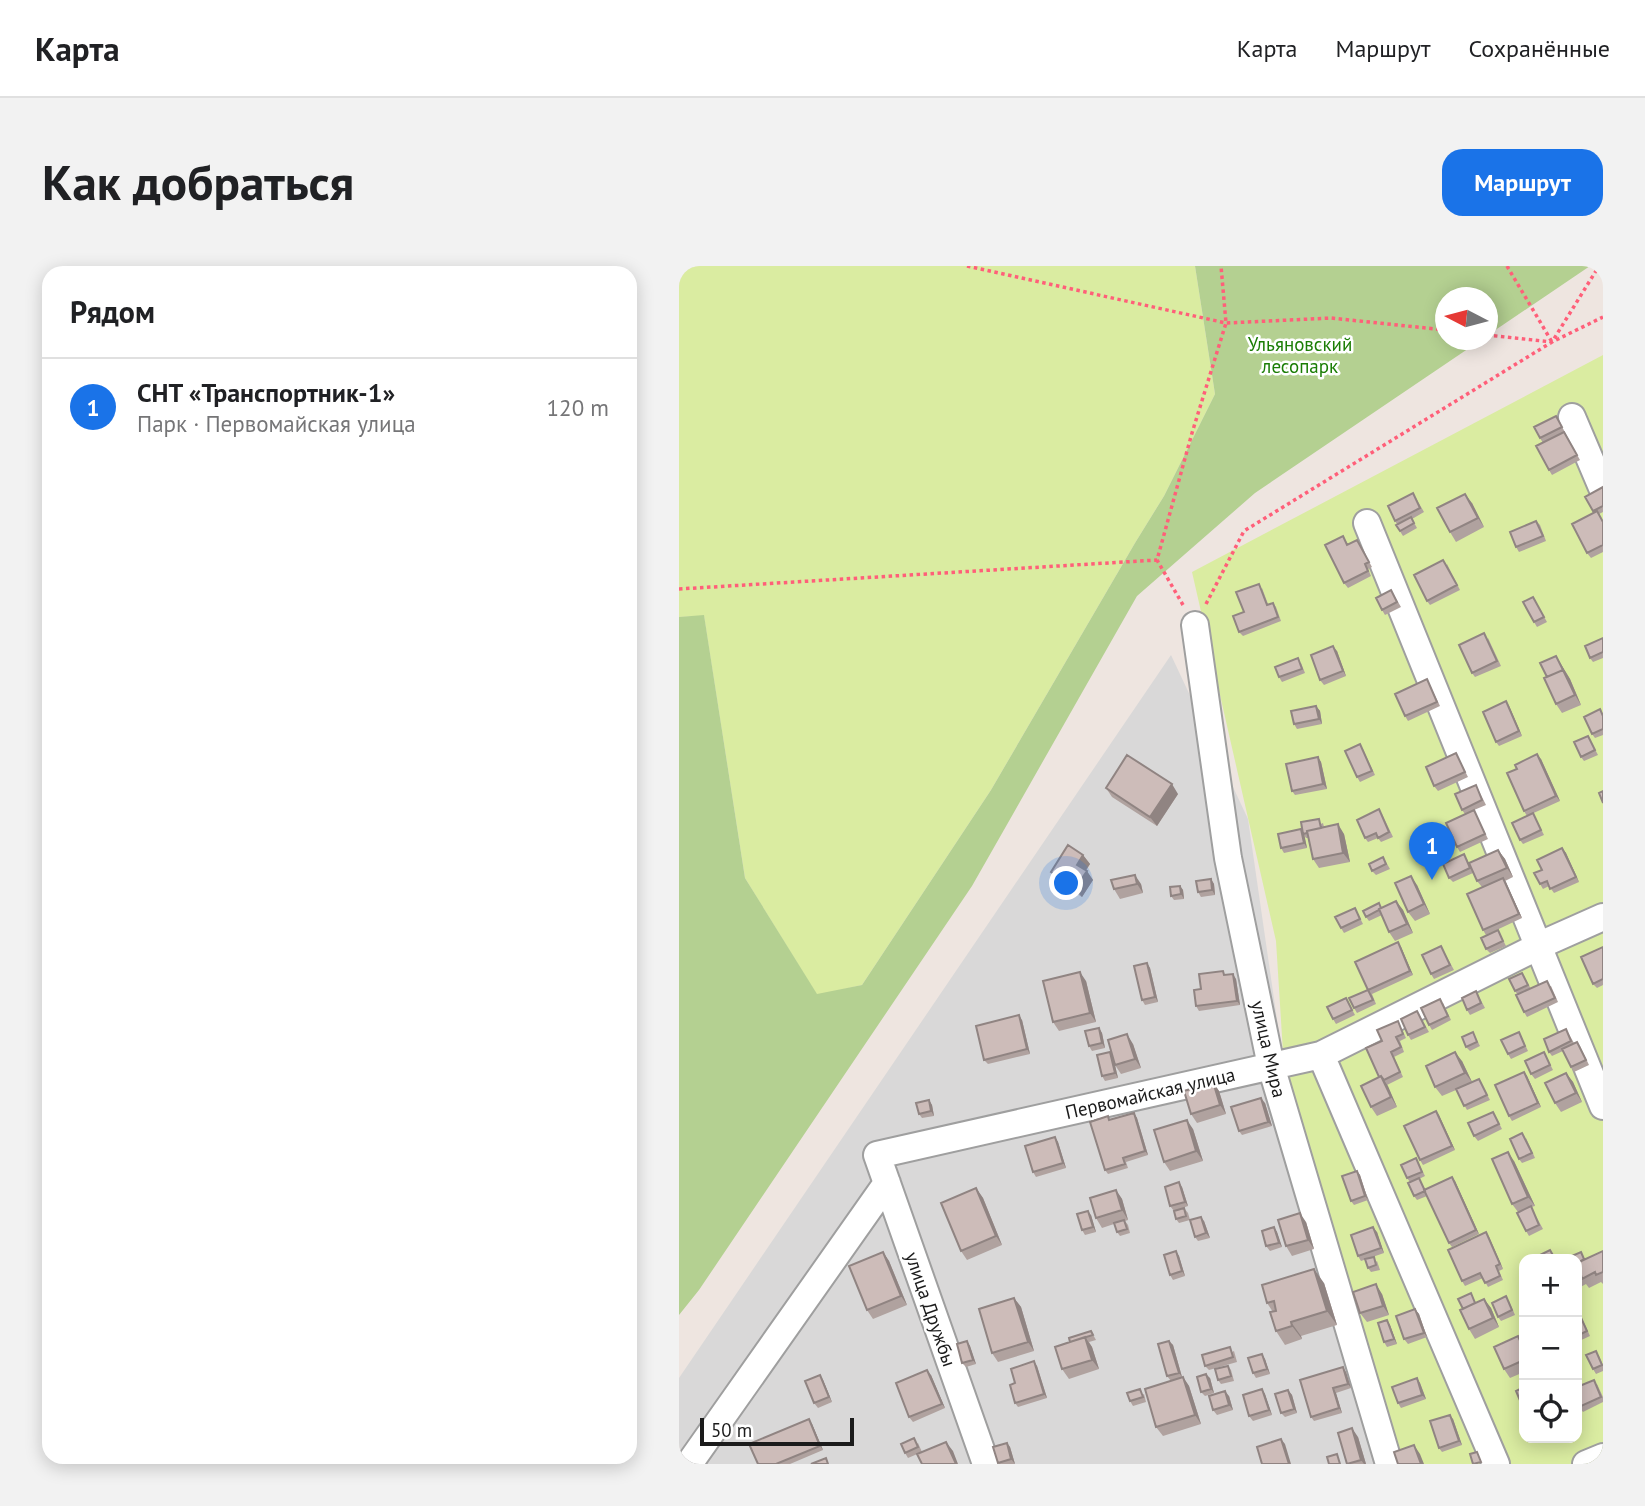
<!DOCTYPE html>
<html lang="ru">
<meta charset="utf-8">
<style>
body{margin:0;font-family:"PT Sans",sans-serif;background:#f2f2f2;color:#202124}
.controls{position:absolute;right:21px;bottom:21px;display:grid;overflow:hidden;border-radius:14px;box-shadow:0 4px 18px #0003}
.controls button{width:63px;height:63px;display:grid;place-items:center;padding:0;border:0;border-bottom:2px solid #e0e0e0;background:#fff;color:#202124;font:35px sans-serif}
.compass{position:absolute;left:756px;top:21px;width:63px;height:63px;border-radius:50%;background:#fff;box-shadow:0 4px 18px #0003;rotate:276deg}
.scale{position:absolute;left:21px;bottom:18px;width:154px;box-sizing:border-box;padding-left:7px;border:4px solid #1b1b1b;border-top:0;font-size:19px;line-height:24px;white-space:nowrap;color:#1b1b1b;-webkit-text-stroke:5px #fff;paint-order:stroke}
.you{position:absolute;left:388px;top:618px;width:24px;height:24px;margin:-18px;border:5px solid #fff;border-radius:50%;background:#1a73e8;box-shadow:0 0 0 10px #1a73e833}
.badge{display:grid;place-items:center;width:46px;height:46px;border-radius:50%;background:#1a73e8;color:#fff;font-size:23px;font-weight:700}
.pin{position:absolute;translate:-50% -58px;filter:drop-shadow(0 2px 4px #0008)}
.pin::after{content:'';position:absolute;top:37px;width:24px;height:21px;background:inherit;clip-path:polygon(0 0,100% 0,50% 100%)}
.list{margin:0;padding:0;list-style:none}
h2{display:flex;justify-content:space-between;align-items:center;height:91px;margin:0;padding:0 28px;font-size:30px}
h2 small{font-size:23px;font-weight:400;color:#757577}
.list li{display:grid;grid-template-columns:46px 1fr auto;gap:21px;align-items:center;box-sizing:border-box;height:98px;padding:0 28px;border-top:2px solid #e0e0e0}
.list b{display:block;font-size:26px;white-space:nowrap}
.list p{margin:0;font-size:23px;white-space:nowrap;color:#757577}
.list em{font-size:23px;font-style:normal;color:#757577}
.icon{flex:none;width:38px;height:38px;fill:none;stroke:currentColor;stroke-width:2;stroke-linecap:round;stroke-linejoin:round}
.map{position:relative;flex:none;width:924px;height:1198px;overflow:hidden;border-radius:21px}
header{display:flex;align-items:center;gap:42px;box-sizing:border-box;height:98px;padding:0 35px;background:#fff;border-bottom:2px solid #e0e0e0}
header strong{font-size:33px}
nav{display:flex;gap:38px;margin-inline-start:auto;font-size:24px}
.intro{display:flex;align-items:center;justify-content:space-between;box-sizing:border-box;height:168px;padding:0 42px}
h1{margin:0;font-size:49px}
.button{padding:18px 32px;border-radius:21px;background:#1a73e8;color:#fff;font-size:24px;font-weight:700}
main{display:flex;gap:42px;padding:0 42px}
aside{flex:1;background:#fff;border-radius:21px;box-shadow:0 4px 18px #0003}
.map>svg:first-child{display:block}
.residential{fill:#d9d8d8}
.grass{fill:#daeca1;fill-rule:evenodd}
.forest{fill:#b4d091}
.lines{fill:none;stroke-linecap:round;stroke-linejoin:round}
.minor-casing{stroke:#9f9f9f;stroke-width:30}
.path{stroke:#ff5f79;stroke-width:3.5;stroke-dasharray:3.5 3.5;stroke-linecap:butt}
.minor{stroke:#fff;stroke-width:26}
.wall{fill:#b0a29f}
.shaded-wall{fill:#908482}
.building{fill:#cdbcb9;stroke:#908482;stroke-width:2}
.labels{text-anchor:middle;stroke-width:5;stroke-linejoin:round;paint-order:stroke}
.park-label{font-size:19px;fill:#1b7d05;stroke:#fff}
.street-label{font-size:19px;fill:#1b1b1b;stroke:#fff}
</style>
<header>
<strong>Карта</strong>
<nav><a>Карта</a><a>Маршрут</a><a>Сохранённые</a></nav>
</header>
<div class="intro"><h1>Как добраться</h1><a class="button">Маршрут</a></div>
<main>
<aside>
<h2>Рядом<small></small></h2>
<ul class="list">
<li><span class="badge">1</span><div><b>СНТ «Транспортник-1»</b><p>Парк · Первомайская улица</p></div><em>120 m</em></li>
</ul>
</aside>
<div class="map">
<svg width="924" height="1198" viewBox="0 0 924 1198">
<rect width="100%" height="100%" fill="#eee5e0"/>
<path class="residential" d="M492 389 569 553 605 802 714 1198H0V1112Z"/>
<path class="grass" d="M0 0H516L536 128 485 230 456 277 312 524 183 719 138 729 66 612 25 350 0 351Z
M924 89V1198H714L605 802 597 675 513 306ZM845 993H898V1172H845Z"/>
<path class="forest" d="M516 0H911L809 69 808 32H766V74H802L576 227 458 330 293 620 20 1024 0 1049V351L25 349 66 612 138 728 183 719 312 524 456 277 485 230 536 128Z"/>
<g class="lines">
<defs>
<path id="minor" d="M893 151 924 224
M688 257 924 840
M516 359 549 592 592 800 710 1198
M642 789 817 1198
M10 1198 208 917
M307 1198 198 889 642 789 870 675 924 651
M907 1198 924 1191"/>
</defs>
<use href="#minor" class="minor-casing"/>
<path class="path" d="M288 0 547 57 652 52 766 64
M828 0 873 76
M808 69 873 76 924 51
M0 323 478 294
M527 338 565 265 873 76 920 0
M504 339 478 294 513 167 547 57 542 0"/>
<use href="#minor" class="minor"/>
</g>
<path class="wall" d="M877 150 901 194 873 209 870 204 864 177 861 172Z
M924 221V246L920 248 924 255V286L912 292 908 287 915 247 906 231Z
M737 232 745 246 733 253 738 262 724 270 717 259 718 258 716 255Z
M793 237 805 261 777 276 771 266Z
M857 255 861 259 867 275 840 286 837 281Z
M664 270 669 278 678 274 693 301 689 303 692 310 669 322 665 317Z
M768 298 781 324 751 339 748 335Z
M583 322 589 338 594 337 597 341 602 355 564 370 560 366 565 346Z
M712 324 722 341 706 349 703 344Z
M854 331 868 356 858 361 855 356Z
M809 372 822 400 796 411 793 407Z
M924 372V392L914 396 911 392Z
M658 385 667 410 645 419 641 414Z
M877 390 891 413 902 439 883 447 877 438 868 411Z
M622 397 626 407 603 416 600 411Z
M748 413 761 440 729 455 726 450Z
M827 435 830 440 843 470 820 480 817 476Z
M637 440 641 445 643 458 618 463 615 458Z
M921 443 924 448V469L916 472 913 468Z
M909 470 919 489 905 495 902 491Z
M684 483 696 509 681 516 678 511Z
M777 487 789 511 759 525 755 520Z
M639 491 642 496 648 523 616 529 613 525Z
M862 493 881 535 848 550 845 545Z
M797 519 807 539 795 544 809 573 781 586 778 581 786 548 783 544Z
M427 522 499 528 478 560 433 531Z
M854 547 865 569 844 578 841 574Z
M703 548 714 571 702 576 699 572 689 576 686 572Z
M644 557 645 561 665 568 671 596 640 602 634 593 629 572H627L625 569 628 582 605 587 602 582 624 566Z
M883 582 887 587 900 616 875 627 870 620 864 623 861 618 863 604Z
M819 584 826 593 834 611 826 615 843 652 807 669 804 664 803 621 798 615Z
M404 589 411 598 407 605 414 614 403 631 378 615 372 606Z
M704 591 711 603 697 609 693 605Z
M788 593 794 607 774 616 770 612Z
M532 613 535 618 536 629 522 631 519 626Z
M432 614 462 618 464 627 441 633 435 623Z
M738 619 751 648 736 655 729 646Z
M501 620 504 624 505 633 495 634 492 630Z
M717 635 724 644 734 667 716 675 710 666 703 649 690 655 687 651Z
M676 642 684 658 665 667 662 662Z
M819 664 827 680 811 687 807 683Z
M719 676 722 681 734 709 693 728 697 738 678 747 675 742 689 724Z
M762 680 775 704 755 713 752 708Z
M924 681V719L918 722 914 718Z
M468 697 471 702 479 736 466 739 463 734Z
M843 707 852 723 872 720 879 736 848 751 845 746 839 729 836 725Z
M547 709 557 713 561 739 520 745 517 740 522 723Z
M407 715 417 756 380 765 374 756Z
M797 725 806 742 791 749 788 744Z
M667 732 676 749 657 758 654 753Z
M764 737 772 754 753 764 750 759Z
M738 745 750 766 732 774 729 769Z
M343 754 351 788 309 798 305 794Z
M719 755 727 772 721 775 725 786 715 791 724 811 708 819 718 841 698 850 692 841 700 811 703 775Z
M420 762 423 767 426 782 413 785 410 780Z
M887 763 895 777 898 776 901 780 910 799 895 806 884 785 873 790 870 786Z
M794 766 801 780 791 785 787 781Z
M840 766 849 785 832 793 829 788Z
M454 778 462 802 442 808 436 799 439 812 426 815 423 810 433 789Z
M865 786 874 804 856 813 852 808Z
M783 795 793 816 800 813 811 834 788 844 777 824 763 830 756 821Z
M845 806 848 810 862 841 833 855 830 850Z
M887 807 894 816 903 836 882 846 876 837Z
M534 816 540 825 547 848 518 857 512 848Z
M250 834 253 839 255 850 243 852 240 848Z
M586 837 593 860 563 869 560 865Z
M757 845 776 884 744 899 741 894Z
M455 847 458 852 469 889 447 896 449 902 429 908 426 904 429 850 431 854Z
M817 851 823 863 799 875 795 870Z
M514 863 524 895 491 905 485 896Z
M376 871 379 876 387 902 357 911 354 906Z
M847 872 856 892 843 897 840 893Z
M737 892 746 910 740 913 746 923 776 915 800 968 773 981 770 977 748 930 738 934 735 930 731 916 728 912Z
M835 895 856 940 852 941 864 963 850 970 847 965 839 946 833 938Z
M678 905 681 909 689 934 675 939 672 935Z
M503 921 509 940 495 945 491 940Z
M297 922 304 932 323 979 288 994 282 985Z
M437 924 443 933 449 954 446 955 449 959 451 967 441 970 438 966 435 958 423 962 417 952Z
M505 942 509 947 511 954 500 957 497 953Z
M412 949 417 966 406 969 403 964Z
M525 955 531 972 519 975 516 971Z
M627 956 635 983 613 990 607 980Z
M595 961 598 966 603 981 591 985 587 980Z
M698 966 705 987 682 995 679 990Z
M807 966 810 971 824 1003 820 1005 824 1014 809 1021 804 1012 786 1020 783 1015Z
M497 985 500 990 506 1010 494 1014 491 1009Z
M924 985V1018L922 1016 910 1022 907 1018 898 1023V993H906Z
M204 986 210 995 228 1039 194 1053 188 1044Z
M698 995 701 1004 692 1006 689 1002Z
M645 1017 658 1059 622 1070 623 1073 606 1079 597 1065 594 1046 588 1037Z
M792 1027 797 1037 805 1033 812 1042 820 1061 796 1073 790 1063 784 1043Z
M703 1028 710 1049 688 1056 681 1047Z
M335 1032 342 1041 355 1085 319 1096 313 1087Z
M830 1035 836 1049 822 1055 819 1051Z
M898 1041 911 1070 898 1076Z
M736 1043 740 1048 748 1071 729 1078 725 1073Z
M708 1054 711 1059 718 1078 708 1081 705 1076Z
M412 1065 417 1074 410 1076 413 1081 420 1103 390 1113 383 1103 391 1076Z
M288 1075 291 1080 297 1098 287 1101 283 1097Z
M490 1075 494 1079 503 1111 492 1115 488 1110Z
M845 1079V1106L831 1112 825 1103Z
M555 1085 558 1096 530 1104 526 1100Z
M920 1090 924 1099V1105L917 1108 914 1103Z
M586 1093 591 1108 577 1112 574 1107Z
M898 1094 903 1105 898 1108Z
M358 1100 368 1132 339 1141 336 1137V1117Z
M549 1100 552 1104 555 1115 542 1118 539 1114Z
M667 1106 672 1122 657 1127 663 1147 635 1155 632 1151Z
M141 1109 144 1114 153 1136 139 1142 135 1137Z
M252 1109 266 1142 234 1156 230 1151Z
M504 1111 510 1120 522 1158 484 1170 477 1161Z
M531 1112 535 1127 526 1130 522 1126Z
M738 1112 741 1117 747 1133 722 1142 719 1137Z
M918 1118 924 1131V1136L904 1146 900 1141Z
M583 1123 586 1128 593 1149 574 1155 570 1150Z
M609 1124 613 1129 618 1147 606 1151 602 1147Z
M465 1128 467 1136 454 1140 451 1135Z
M550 1130 554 1144 538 1149 534 1144Z
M774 1153 783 1179 763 1186 760 1182Z
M133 1158 144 1184 111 1198H79Z
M679 1171 687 1198H668Z
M239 1177 243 1186 229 1192 226 1187Z
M328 1177 331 1181 336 1198H320L314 1181Z"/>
<path class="shaded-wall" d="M786 228 793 237 805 261 799 252Z
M654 380 658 385 667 410 664 405Z
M877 390 891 413 902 439 896 429Z
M827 435 830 440 843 470 840 465Z
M637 440 641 445 643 458 640 453Z
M858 488 862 493 881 535 877 530Z
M639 491 642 496 648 523 644 518Z
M493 518 499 528 478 560 471 551Z
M659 558 665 568 671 596 664 587Z
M622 563 625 567 628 582 625 577Z
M883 582 887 587 900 616 897 611Z
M819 584 826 593 834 611 828 602Z
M404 589 411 598 404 608 398 599Z
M408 605 414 614 403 631 396 622Z
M456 609 462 618 464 627 458 618Z
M732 610 738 619 751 648 745 638Z
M824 612 827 616 843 652 840 648Z
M532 613 535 618 536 629 533 624Z
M501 620 504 624 505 633 502 628Z
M717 635 724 644 734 667 728 658Z
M719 676 722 681 734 709 731 705Z
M468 697 471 702 479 736 476 731Z
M401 706 407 715 417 756 411 747Z
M554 708 557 713 561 739 558 735Z
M340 749 343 754 351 788 348 783Z
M420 762 423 767 426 782 423 777Z
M448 768 454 778 462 802 456 793Z
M431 786 434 791 439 812 436 807Z
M776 786 783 795 793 816 786 807Z
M845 806 848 810 862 841 859 837Z
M887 807 894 816 903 836 897 827Z
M702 810 709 820 718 841 712 831Z
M534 816 540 825 547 848 541 839Z
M582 832 586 837 593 860 589 856Z
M250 834 253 839 255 850 252 845Z
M757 845 760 849 776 884 773 880Z
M455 847 458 852 469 889 466 885Z
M508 854 514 863 524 895 517 885Z
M376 871 379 876 387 902 384 897Z
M829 886 835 895 856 940 849 931Z
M678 905 681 909 689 934 686 930Z
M773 911 776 915 800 968 797 964Z
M500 916 503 921 509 940 506 936Z
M297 922 304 932 323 979 317 970Z
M437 924 443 933 449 954 443 944Z
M409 945 412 949 417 966 414 961Z
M621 947 627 956 635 983 629 974Z
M522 951 525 955 531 972 527 967Z
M595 961 598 966 603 981 600 977Z
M694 961 698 966 705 987 702 982Z
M807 966 810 971 824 1003 821 998Z
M497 985 500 990 506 1010 503 1005Z
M204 986 210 995 228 1039 222 1030Z
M635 1003 645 1017 658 1059 648 1045Z
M697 1018 703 1028 710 1049 704 1040Z
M335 1032 342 1041 355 1085 349 1076Z
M805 1033 812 1042 820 1061 814 1052Z
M736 1043 740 1048 748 1071 745 1067Z
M708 1054 711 1059 718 1078 715 1073Z
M612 1056 622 1070 623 1073 613 1060Z
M406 1071 413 1081 420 1103 413 1094Z
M288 1075 291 1080 297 1098 294 1094Z
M490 1075 494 1079 503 1111 500 1107Z
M583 1088 586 1093 591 1108 588 1103Z
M355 1095 358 1100 368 1132 365 1128Z
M664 1101 667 1106 672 1122 669 1118Z
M248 1104 252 1109 266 1142 263 1138Z
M527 1108 531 1112 535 1127 532 1123Z
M141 1109 144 1114 153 1136 150 1131Z
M504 1111 510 1120 522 1158 516 1149Z
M738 1112 741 1117 747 1133 743 1129Z
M654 1122 657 1127 663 1147 660 1142Z
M583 1123 586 1128 593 1149 590 1144Z
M609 1124 613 1129 618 1147 615 1143Z
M546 1125 550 1130 554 1144 550 1139Z
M771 1149 774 1153 783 1179 780 1175Z
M130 1153 133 1158 144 1184 141 1180Z
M673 1162 679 1171 687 1198H685L682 1194Z
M602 1173 606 1178 612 1198H610Z
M267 1176 274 1185 279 1198H277Z
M328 1177 331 1181 336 1198 332 1193Z
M735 1179 741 1188 745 1198H742Z"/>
<path class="building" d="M877 150 883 161 861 172 855 161Z
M885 166 898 189 870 204 857 180Z
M924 221V240L914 245 906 231Z
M734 227 741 242 716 255 709 240Z
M786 228 799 252 771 266 758 242Z
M918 245 924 256V279L908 287 893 258Z
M732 251 735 257 721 265 717 259Z
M857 255 864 270 837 281 831 266Z
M664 270 668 279 678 274 690 296 686 298 689 305 665 317 646 279Z
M764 294 778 319 748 335 735 309Z
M580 318 588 339 594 337 599 351 560 366 554 350 565 346 557 326Z
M712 324 718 336 703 344 697 332Z
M854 331 865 351 855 356 844 336Z
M805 367 818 395 793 407 780 379Z
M924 372V386L911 392 906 380Z
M654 380 664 405 641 414 632 389Z
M877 390 884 404 868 411 861 397Z
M619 392 623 403 600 411 596 401Z
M884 404 896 429 877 438 865 412Z
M748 413 758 436 726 450 716 428Z
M827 435 840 465 817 476 804 446Z
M637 440 640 453 615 458 612 445Z
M921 443 924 450V463L913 468 905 451Z
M909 470 916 484 902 491 895 476Z
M681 478 693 505 678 511 666 485Z
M777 487 786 506 755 520 747 501Z
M858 488 877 530 845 545 828 507 838 503 836 499Z
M448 489 493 518 471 551 427 522Z
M639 491 644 518 613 525 607 498Z
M797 519 803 534 783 544 776 528Z
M924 525V537L920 527Z
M700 543 710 566 699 572 697 567 686 572 678 554Z
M795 544 806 568 778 581 767 557Z
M854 547 862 564 841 574 833 557Z
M640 553 642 562 628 565V567L624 568 622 556Z
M659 558 664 587 634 593 628 565Z
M622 563 625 577 602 582 599 568Z
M389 579 404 589 398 599 408 605 396 622 372 606Z
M883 582 897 611 871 623 868 615 861 618 855 607 863 604 858 594Z
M819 584 828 602 798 615 790 597Z
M785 588 791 602 770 612 764 598Z
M704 591 707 598 693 605 690 598Z
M456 609 458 618 435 623 432 614Z
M732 610 745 638 729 646 716 617Z
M824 612 840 648 804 664 788 628Z
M532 613 533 624 519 626 517 615Z
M501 620 502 628 492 630 491 621Z
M717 635 728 658 710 666 700 643Z
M700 637 702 642 700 643V644L687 651 684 645Z
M676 642 681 653 662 662 656 651Z
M819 664 824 675 807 683 802 672Z
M719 676 731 705 689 724 694 734 675 742 670 732 689 724 676 696Z
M762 680 771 699 752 708 743 689Z
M924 681V713L914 718 902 691Z
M468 697 476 731 463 734 455 700Z
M544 705 545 709 554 708 558 735 517 740 515 724 522 723 520 708Z
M401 706 411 747 374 756 364 715Z
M843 707 849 719 836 725 830 713Z
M868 715 876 732 845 746 837 729Z
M797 725 802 737 788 744 783 732Z
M667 732 673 744 654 753 648 741Z
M761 733 769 750 750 759 742 742Z
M738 745 746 761 729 769 722 753Z
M340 749 348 783 305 794 297 760Z
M719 755 724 768 717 771 722 781 712 786 721 806 705 814 702 810 700 811 687 782 703 775 698 764Z
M420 762 423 777 410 780 406 765Z
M887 763 892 775 870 786 865 773Z
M794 766 798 776 787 781 783 771Z
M840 766 846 780 829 788 822 774Z
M448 768 456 793 436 799 429 774Z
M898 776 907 794 892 801 883 783Z
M431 786 436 807 423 810 418 789Z
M776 786 786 807 756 821 747 800Z
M865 786 871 799 852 808 846 795Z
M845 806 859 837 830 850 816 819Z
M887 807 897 827 876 837 866 817Z
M702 810 712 831 692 841 682 820Z
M800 813 808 829 785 840 777 823Z
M534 816 541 839 512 848 505 825Z
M582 832 589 856 560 865 552 841Z
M250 834 252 845 240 848 237 837Z
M757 845 773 880 741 894 725 860Z
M814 846 820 858 795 870 789 857Z
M455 847 466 885 444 892 446 898 426 904 411 856 429 850 430 854Z
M508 854 517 885 485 896 475 864Z
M843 867 853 887 840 893 831 873Z
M376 871 384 897 354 906 346 880Z
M829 886 849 931 833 938 813 893Z
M737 892 743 906 728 912 722 899Z
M678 905 686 930 672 935 663 910Z
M773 911 797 964 770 977 745 924Z
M740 912 746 925 735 930 729 917Z
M500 916 506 936 491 940 486 921Z
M297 922 317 970 282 985 262 937Z
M437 924 443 944 417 952 411 932Z
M852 940 860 959 847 965 838 947Z
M505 942 507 950 497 953 495 945Z
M409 945 414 961 403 964 398 948Z
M621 947 629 974 607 980 599 954Z
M522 951 527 967 516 971 511 954Z
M445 954 448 963 438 966 435 957Z
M595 961 600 977 587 980 583 965Z
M694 961 702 982 679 990 672 969Z
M807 966 821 998 817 1000 821 1010 806 1017 801 1007 783 1015 769 984Z
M871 984 876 993H863L861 989Z
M497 985 503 1005 491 1009 485 989Z
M924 985V1006L917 1009 916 1006 903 1013 902 1009 898 1011V997Z
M204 986 222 1030 188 1044 170 1000Z
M902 986 905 993 898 997V993H886Z
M695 991 697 999 689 1002 686 993Z
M635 1003 648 1045 612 1056 613 1060 597 1065 591 1046 597 1045 595 1035 588 1037 583 1019Z
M697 1018 704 1040 681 1047 674 1026Z
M792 1027 796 1037 784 1043 779 1033Z
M827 1030 833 1044 819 1051 813 1037Z
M335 1032 349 1076 313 1087 300 1043Z
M805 1033 814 1052 790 1063 781 1044Z
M736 1043 745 1067 725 1073 717 1050Z
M898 1043 908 1065 898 1070Z
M708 1054 715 1073 705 1076 699 1057Z
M412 1065 414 1069 391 1076 390 1072Z
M839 1070 845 1084V1094L825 1103 815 1081Z
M406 1071 413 1094 383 1103 376 1081Z
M288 1075 294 1094 283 1097 278 1078Z
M490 1075 500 1107 488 1110 479 1078Z
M551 1081 554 1091 526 1100 523 1089Z
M917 1085 923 1099 914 1103 907 1089Z
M583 1088 588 1103 574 1107 569 1092Z
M355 1095 365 1128 336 1137 331 1119 336 1117 332 1103Z
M549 1100 552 1110 539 1114 536 1103Z
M664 1101 669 1118 654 1122 660 1142 632 1151 621 1114Z
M248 1104 263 1138 230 1151 217 1117Z
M527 1108 532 1123 522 1126 518 1111Z
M141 1109 150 1131 135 1137 126 1115Z
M504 1111 516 1149 477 1161 466 1123Z
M738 1112 743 1129 719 1137 713 1121Z
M915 1114 922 1131 900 1141 898 1135V1121Z
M845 1121V1144L837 1125Z
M461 1123 464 1131 451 1135 448 1127Z
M583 1123 590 1144 570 1150 564 1129Z
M609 1124 615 1143 602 1147 596 1128Z
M546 1125 550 1139 534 1144 530 1130Z
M771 1149 780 1175 760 1182 751 1155Z
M130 1153 141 1180 97 1198H79L70 1178Z
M673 1162 682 1194 668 1198 659 1167Z
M235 1172 239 1181 226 1187 222 1178Z
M602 1173 610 1198H583L578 1181Z
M267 1176 277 1198H243L238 1188Z
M328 1177 332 1193 319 1197 314 1181Z
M735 1179 742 1198H719L715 1186Z
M798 1186 802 1196 794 1198 791 1188Z
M658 1188 661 1198H650L648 1191Z
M147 1192 149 1198H132Z"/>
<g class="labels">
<g class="park-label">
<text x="621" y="85">Ульяновский<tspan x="621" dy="22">лесопарк</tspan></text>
</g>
<g class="street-label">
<text transform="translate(590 783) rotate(77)" y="7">улица Мира</text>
<text transform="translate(471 827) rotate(-13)" y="7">Первомайская улица</text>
<text transform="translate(252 1043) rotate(71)" y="7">улица Дружбы</text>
</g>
</g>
</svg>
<div class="controls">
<button>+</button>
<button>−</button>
<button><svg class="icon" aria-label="locate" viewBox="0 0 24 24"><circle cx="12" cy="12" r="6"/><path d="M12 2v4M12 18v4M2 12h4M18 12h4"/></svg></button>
</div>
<svg class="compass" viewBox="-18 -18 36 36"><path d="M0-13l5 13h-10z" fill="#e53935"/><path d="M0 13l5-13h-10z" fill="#757577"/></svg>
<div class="scale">50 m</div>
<div class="you"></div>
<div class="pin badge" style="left:753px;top:614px">1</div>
</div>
</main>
